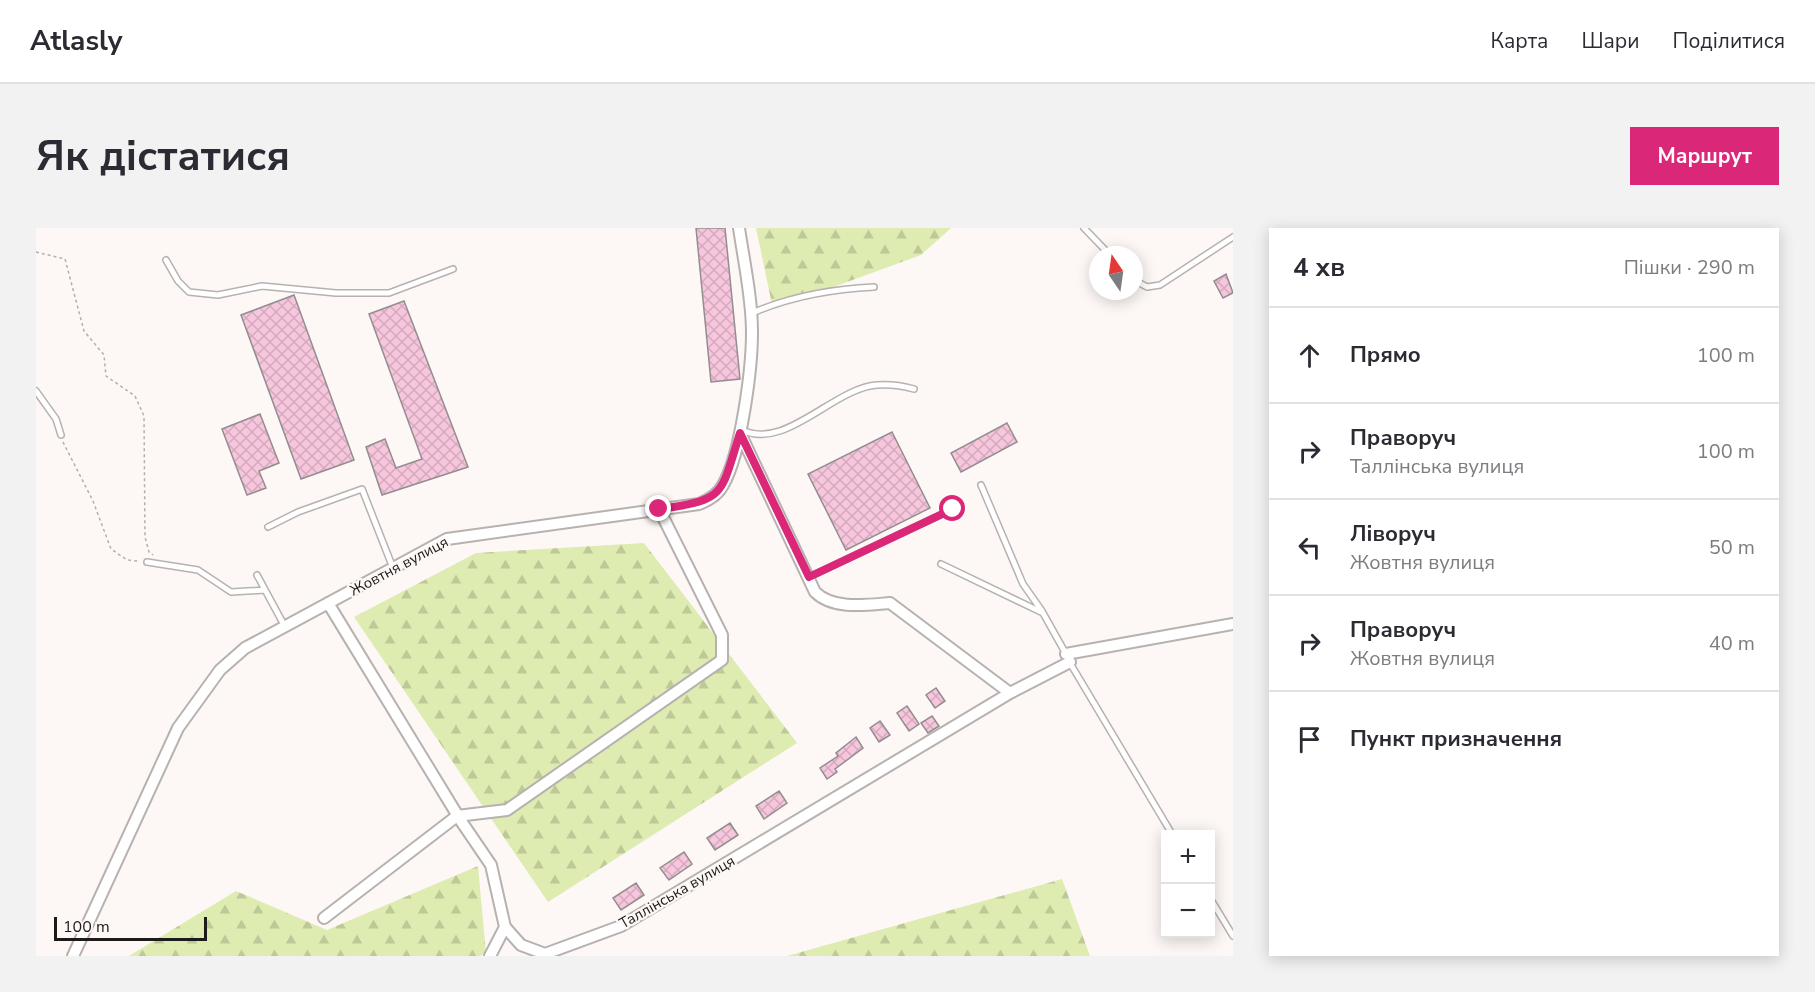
<!DOCTYPE html>
<html lang="uk">
<meta charset="utf-8">
<style>
body{margin:0;font-family:"Nunito Sans",sans-serif;background:#f2f2f3;color:#2b2b33}
.controls{position:absolute;right:18px;bottom:18px;display:grid;overflow:hidden;border-radius:0px;box-shadow:0 3px 15px #0003}
.controls button{width:54px;height:54px;display:grid;place-items:center;padding:0;border:0;border-bottom:2px solid #e1e1e2;background:#fff;color:#2b2b33;font:30px sans-serif}
.compass{position:absolute;left:1053px;top:18px;width:54px;height:54px;border-radius:50%;background:#fff;box-shadow:0 3px 15px #0003;rotate:347deg}
.scale{position:absolute;left:18px;bottom:15px;width:153px;box-sizing:border-box;padding-left:6px;border:3px solid #1d1b1a;border-top:0;font-size:16px;line-height:21px;white-space:nowrap;color:#1d1b1a;-webkit-text-stroke:4px #fdf8f5;paint-order:stroke}
.stop{position:absolute;width:18px;height:18px;margin:-14px;border:4px solid #db2777;border-radius:50%;background:#fff}
.stop.end{background:#db2777;border-color:#fff;box-shadow:0 2px 6px #0008}
.list{margin:0;padding:0;list-style:none}
h2{display:flex;justify-content:space-between;align-items:center;height:78px;margin:0;padding:0 24px;font-size:26px}
h2 small{font-size:20px;font-weight:400;color:#7c7c81}
.list li{display:grid;grid-template-columns:39px 1fr auto;gap:18px;align-items:center;box-sizing:border-box;height:96px;padding:0 24px;border-top:2px solid #e1e1e2}
.list b{display:block;font-size:22px;white-space:nowrap}
.list p{margin:0;font-size:20px;white-space:nowrap;color:#7c7c81}
.list em{font-size:20px;font-style:normal;color:#7c7c81}
.icon{flex:none;width:33px;height:33px;fill:none;stroke:currentColor;stroke-width:2;stroke-linecap:round;stroke-linejoin:round}
.map{position:relative;flex:none;width:1197px;height:728px;overflow:hidden;border-radius:0px}
header{display:flex;align-items:center;gap:36px;box-sizing:border-box;height:84px;padding:0 30px;background:#fff;border-bottom:2px solid #e1e1e2}
header strong{font-size:28px}
nav{display:flex;gap:33px;margin-inline-start:auto;font-size:21px}
.intro{display:flex;align-items:center;justify-content:space-between;box-sizing:border-box;height:144px;padding:0 36px}
h1{margin:0;font-size:42px}
.button{padding:15px 27px;border-radius:0px;background:#db2777;color:#fff;font-size:21px;font-weight:700}
main{display:flex;gap:36px;padding:0 36px}
aside{flex:1;background:#fff;border-radius:0px;box-shadow:0 3px 15px #0003}
.map>svg:first-child{display:block}
.forest{fill:url(#forest-firs)}
.building{fill:url(#building-cross-hatch);stroke:#928d8f;stroke-width:1.5}
.lines{fill:none;stroke-linecap:round;stroke-linejoin:round}
.lane-casing{stroke:#b7b2b0;stroke-width:8}
.street-casing{stroke:#b7b2b0;stroke-width:14}
.path{stroke:#b2aeab;stroke-width:1.5;stroke-dasharray:3 3;stroke-linecap:butt}
.lane{stroke:#fff;stroke-width:5}
.street{stroke:#fff;stroke-width:10}
.route{stroke:#db2777;stroke-width:8}
.labels{text-anchor:middle;stroke-width:4.5;stroke-linejoin:round;paint-order:stroke}
.street-label{font-size:15px;fill:#1d1b1a;stroke:#fdf8f5}
</style>
<header>
<strong>Atlasly</strong>
<nav><a>Карта</a><a>Шари</a><a>Поділитися</a></nav>
</header>
<div class="intro"><h1>Як дістатися</h1><a class="button">Маршрут</a></div>
<main>
<div class="map">
<svg width="1197" height="728" viewBox="0 0 1197 728">
<defs>
<pattern id="forest-firs" width="22" height="20" patternUnits="userSpaceOnUse" patternTransform="scale(1.5)"><rect width="22" height="20" fill="#deebb1"/><path d="M5 1l3.5 6h-7zM16 11l3.5 6h-7z" fill="#bec998"/></pattern>
<pattern id="building-cross-hatch" width="8" height="8" patternUnits="userSpaceOnUse" patternTransform="scale(1.5)"><rect width="8" height="8" fill="#f7c6dd"/><path d="M0 0l8 8M0 8l8-8" fill="none" stroke="#d3aabd"/></pattern>
</defs>
<rect width="100%" height="100%" fill="#fdf8f5"/>
<path class="forest" d="M720 0H915L885 27 737 81Z
M608 315 761 515 512 674 318 389 440 325Z
M442 638 450 725 444 728H93L200 663 291 702Z
M1026 651 1054 728H751Z"/>
<path class="building" d="M660 0H689L704 151 675 154Z
M1190 46 1197 65 1187 70 1178 53Z
M258 67 318 232 265 251 205 87Z
M368 73 432 239 346 267 330 219 349 211 360 240 386 231 333 86Z
M224 186 243 235 223 243 230 260 211 267 186 201Z
M971 195 981 214 925 244 915 225Z
M856 204 894 280 810 322 772 246Z
M900 460 909 473 899 480 890 467Z
M871 478 883 496 873 503 861 485Z
M896 488 903 498 892 505 885 495Z
M844 493 854 507 843 514 834 500Z
M820 509 827 520 799 541 801 544 791 551 784 540 802 528 800 525Z
M743 563 751 575 728 591 720 578Z
M694 595 702 607 679 622 671 610Z
M648 624 656 636 633 652 624 640Z
M600 655 608 667 585 682 577 670Z"/>
<g class="lines">
<defs>
<path id="lane" d="M1048 0 1074 27
M130 32 142 53 153 64 182 67 226 58 300 65H353L417 41
M1098 52 1111 59 1124 57 1197 9
M716 85C756 68 794 61 838 59
M0 163 20 191 25 207
M704 201C748 225 797 160 841 157 853 156 867 158 878 161
M945 257 987 356 1006 383
M232 299 262 284 326 261 357 340
M111 334 162 342 195 364 229 362
M905 336 1007 385 1030 426
M221 347 248 397
M773 349 917 281
M1034 435 1136 606
M1174 670 1197 708"/>
<path id="street" d="M704 205 779 364C797 382 830 377 854 375L974 465
M292 375 425 593 455 637 469 699 485 717 509 726 585 698 974 465 1034 434
M1030 426 1197 396
M288 690 421 588 471 582 686 432V407L623 281
M37 728 142 500 184 442 209 420 411 311 663 276C673 272 682 267 687 257 705 226 716 141 716 104 716 70 708 34 703 0
M454 728 469 699"/>
</defs>
<use href="#lane" class="lane-casing"/>
<use href="#street" class="street-casing"/>
<path class="path" d="M0 24 29 31 48 103 68 127 70 148 99 168 108 188 109 309 113 324 117 327
M27 214 57 273 75 321 91 332 102 333"/>
<use href="#lane" class="lane"/>
<use href="#street" class="street"/>
</g>
<g class="lines">
<path class="route" d="M623 281C691 272 684 267 704 205L773 349 917 281"/>
</g>
<g class="labels">
<g class="street-label">
<text transform="translate(363 338) rotate(-28)" y="5">Жовтня вулиця</text>
<text transform="translate(641 664) rotate(-30)" y="5">Таллінська вулиця</text>
</g>
</g>
</svg>
<div class="controls">
<button>+</button>
<button>−</button>
</div>
<svg class="compass" viewBox="-18 -18 36 36"><path d="M0-13l5 13h-10z" fill="#e53935"/><path d="M0 13l5-13h-10z" fill="#7c7c81"/></svg>
<div class="scale">100 m</div>
<div class="stop" style="left:917px;top:281px"></div>
<div class="stop end" style="left:623px;top:281px"></div>
</div>
<aside>
<h2>4 хв<small>Пішки · 290 m</small></h2>
<ul class="list">
<li><svg class="icon" aria-label="ahead" viewBox="0 0 24 24"><path d="M12 20V5M6 11l6-6 6 6"/></svg><div><b>Прямо</b></div><em>100 m</em></li>
<li><svg class="icon" aria-label="right" viewBox="0 0 24 24"><path d="M7 20v-9h11M14 6l5 5-5 5"/></svg><div><b>Праворуч</b><p>Таллінська вулиця</p></div><em>100 m</em></li>
<li><svg class="icon" aria-label="left" viewBox="0 0 24 24"><path d="M17 20v-9H6M10 6l-5 5 5 5"/></svg><div><b>Ліворуч</b><p>Жовтня вулиця</p></div><em>50 m</em></li>
<li><svg class="icon" aria-label="right" viewBox="0 0 24 24"><path d="M7 20v-9h11M14 6l5 5-5 5"/></svg><div><b>Праворуч</b><p>Жовтня вулиця</p></div><em>40 m</em></li>
<li><svg class="icon" aria-label="arrive" viewBox="0 0 24 24"><path d="M6 21V4h12l-3 4 3 4H6"/></svg><div><b>Пункт призначення</b></div></li>
</ul>
</aside>
</main>
